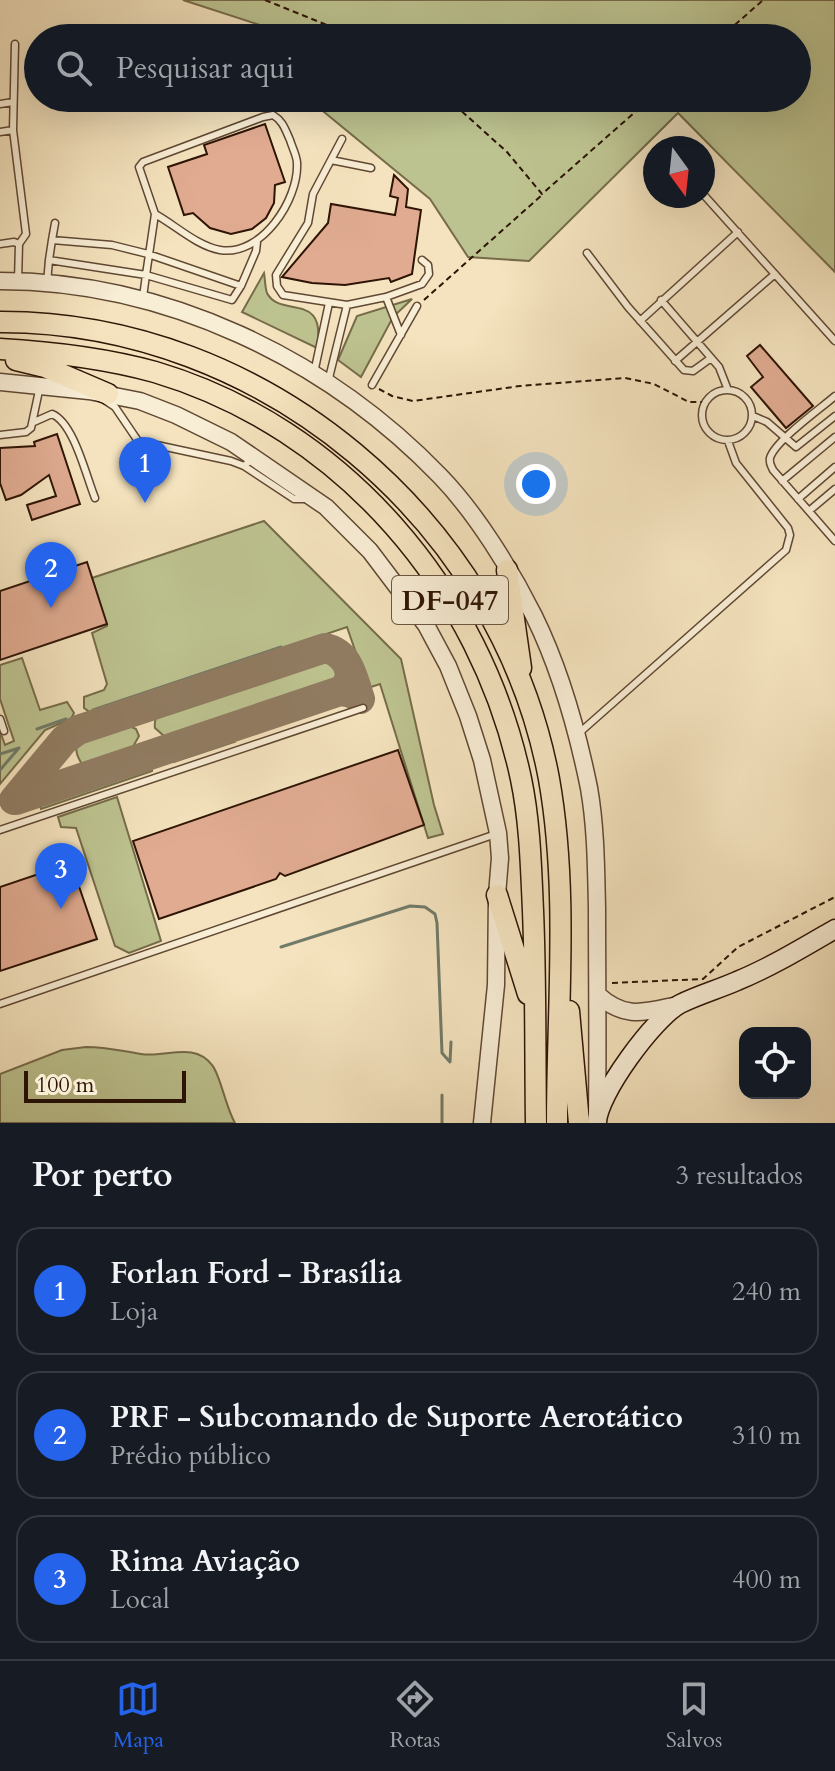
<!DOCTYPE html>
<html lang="pt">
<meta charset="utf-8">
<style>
body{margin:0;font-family:Cardo,serif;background:#242831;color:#f1f3f6}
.controls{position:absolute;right:24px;bottom:24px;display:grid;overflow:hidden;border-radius:16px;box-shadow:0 8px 32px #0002}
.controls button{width:72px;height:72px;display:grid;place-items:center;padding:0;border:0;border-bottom:2px solid #363941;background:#171b24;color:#f1f3f6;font:40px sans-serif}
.compass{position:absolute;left:643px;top:136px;width:72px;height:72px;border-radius:50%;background:#171b24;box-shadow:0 8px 32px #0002;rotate:165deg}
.scale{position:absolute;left:24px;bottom:20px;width:162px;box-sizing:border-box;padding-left:8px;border:4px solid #2e1405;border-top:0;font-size:22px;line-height:28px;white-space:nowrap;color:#2e1405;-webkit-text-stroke:6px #f8edd5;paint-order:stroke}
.you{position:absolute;left:536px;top:484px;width:28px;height:28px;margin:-20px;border:6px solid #fff;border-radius:50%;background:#1a73e8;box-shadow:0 0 0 12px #1a73e833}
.badge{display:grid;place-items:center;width:52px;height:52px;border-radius:50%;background:#2563eb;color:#fff;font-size:26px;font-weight:700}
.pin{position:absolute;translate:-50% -66px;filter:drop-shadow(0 2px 4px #0008)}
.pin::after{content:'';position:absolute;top:42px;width:28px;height:24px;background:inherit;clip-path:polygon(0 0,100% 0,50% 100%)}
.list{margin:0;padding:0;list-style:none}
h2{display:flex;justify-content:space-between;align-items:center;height:104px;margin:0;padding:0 32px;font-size:34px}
h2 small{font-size:26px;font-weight:400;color:#9ea1a6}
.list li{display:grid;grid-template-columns:52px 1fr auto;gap:24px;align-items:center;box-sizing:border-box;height:128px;margin:0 16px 16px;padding:0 16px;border:2px solid #363941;border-radius:24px}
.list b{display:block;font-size:30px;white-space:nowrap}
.list p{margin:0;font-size:26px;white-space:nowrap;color:#9ea1a6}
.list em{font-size:26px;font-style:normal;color:#9ea1a6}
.icon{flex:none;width:44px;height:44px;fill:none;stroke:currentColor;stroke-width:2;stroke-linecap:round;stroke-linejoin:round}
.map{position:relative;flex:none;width:835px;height:1123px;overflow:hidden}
.search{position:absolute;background:#171b24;box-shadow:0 8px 32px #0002;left:24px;right:24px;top:24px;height:88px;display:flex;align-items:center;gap:20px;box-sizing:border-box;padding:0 28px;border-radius:44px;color:#9ea1a6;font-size:30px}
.sheet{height:536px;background:#171b24}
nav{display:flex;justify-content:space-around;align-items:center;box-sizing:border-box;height:112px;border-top:2px solid #363941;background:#171b24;font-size:22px;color:#9ea1a6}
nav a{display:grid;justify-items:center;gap:4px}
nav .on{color:#2563eb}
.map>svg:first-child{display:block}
.green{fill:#bdc390;stroke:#766c4a;stroke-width:2}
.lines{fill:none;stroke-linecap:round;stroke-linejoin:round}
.stream{stroke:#717b69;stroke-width:3}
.taxiway{stroke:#917c62;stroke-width:30}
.building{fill:#e0ab91;stroke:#2e1405;stroke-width:2}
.service-casing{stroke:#604833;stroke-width:9}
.tertiary-casing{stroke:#604833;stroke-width:19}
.secondary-casing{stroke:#2e1405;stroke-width:21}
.primary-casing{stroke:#2e1405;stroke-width:23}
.path{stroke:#2e1405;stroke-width:2;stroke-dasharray:6 4;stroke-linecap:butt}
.service{stroke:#f8edd5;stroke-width:6}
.tertiary{stroke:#f8edd5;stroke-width:16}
.secondary{stroke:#f8edd5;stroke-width:18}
.primary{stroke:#f4e3be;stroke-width:20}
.labels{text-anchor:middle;stroke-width:7;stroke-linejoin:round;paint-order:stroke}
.shield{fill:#f8edd5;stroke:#6b5543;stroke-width:2}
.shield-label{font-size:28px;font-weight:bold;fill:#2e1405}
</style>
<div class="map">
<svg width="835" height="1123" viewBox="0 0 835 1123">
<rect width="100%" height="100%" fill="#f4e3be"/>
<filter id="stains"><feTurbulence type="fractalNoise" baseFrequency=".0025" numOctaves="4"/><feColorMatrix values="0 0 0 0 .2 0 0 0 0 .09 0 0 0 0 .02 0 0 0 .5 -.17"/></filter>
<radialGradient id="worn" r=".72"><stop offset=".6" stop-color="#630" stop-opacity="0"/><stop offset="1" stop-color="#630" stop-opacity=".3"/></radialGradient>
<path class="green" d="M183 0H835V272L678 113 529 261 468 257 430 199 307 98H797V38H270L263 26Z
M264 273C265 278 265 288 267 293 280 319 327 290 317 348L242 312Z
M412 299 393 317 361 377 338 360 357 316Z
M264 521 401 659 434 805 443 834 428 838 380 684 368 688 347 627 91 713 84 708V697L104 690 107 684 92 633 107 626 92 578Z
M321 657C332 660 334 664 336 675L333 682 325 686 173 737 164 736 155 728C153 714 163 709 174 702Z
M22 658 40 710 67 702 74 713 71 719 45 730 0 784V731L5 745 14 741 0 699V665Z
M125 724 136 729 139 736 130 752 94 765 82 764C76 755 74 748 80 738L107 728Z
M225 737 234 742 174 762 173 755 181 750Z
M148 763 152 766V771L41 809 40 805 47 797Z
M117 797 161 941 129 953 115 946 76 828 61 827 58 817Z
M86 1047C107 1047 121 1051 141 1054 165 1058 194 1041 212 1065 220 1074 226 1108 235 1123H0V1074L62 1050Z"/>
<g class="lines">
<path class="stream" d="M93 710 281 647
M37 729 66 719
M0 754 19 748 0 770
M281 947 410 906 425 907 435 914 437 923 442 1053 450 1062 451 1042
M442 1123V1095"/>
<path class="taxiway" d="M14 800 64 740 78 730 325 648C350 653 353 679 360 699L352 693 340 691
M16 800 340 691 346 687 350 677"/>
</g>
<path class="building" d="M265 124 285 182 275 185 274 203 266 218 252 229 231 234 210 228 193 213 184 215 168 167 207 154 204 145Z
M394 175 408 189 406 207 421 210 412 274 391 282 389 278 345 285 312 283 282 277 328 223 331 204 395 215 398 198 390 196Z
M760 345 813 406 786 428 751 387 763 377 747 356Z
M57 434 80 504 32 520 27 505 56 496 49 475 21 495 6 500 0 483V448L35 446 34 442Z
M87 562 107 624 0 660V591Z
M398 750 424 825 285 876 280 873 276 879 159 919 133 841Z
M71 863 97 939 0 971V887Z"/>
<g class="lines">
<defs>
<path id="service" d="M15 44 13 130 26 234 19 244
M0 104 13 102
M0 132 13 130
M342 139 313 194 308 223 276 275 277 286 283 295 347 305 386 297 422 284 429 274 428 265 422 260
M331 160 371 168
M703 194 835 341
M155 214C175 225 197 246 220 250 261 257 299 200 297 163 297 156 292 147 290 140 285 129 283 121 273 115L263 117 143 162 139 167 155 214 146 275 232 300 241 286
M55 223 52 240 112 245 148 254 241 286 256 251 257 242
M52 240 49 260 146 275 143 297
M0 244 14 242 19 244 18 281
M587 253 628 307 684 370 693 371 711 358
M47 283 49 260
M386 297 401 335
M661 300 719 367 728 390
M640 321 738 232
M675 361 775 274
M314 373 329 303
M328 382 347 305
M372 385 417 306
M702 415a25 25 0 1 1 50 0a25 25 0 1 1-50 0Z
M835 396C820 409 775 441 770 458 769 464 771 465 773 470L835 541
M106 401 115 407 138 441 231 461 244 466 252 459
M753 416 767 422 796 447 835 416
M34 422 52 414C74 423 86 476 95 498
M0 435 26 432 31 428 40 386
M244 466 294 499H307
M782 481 835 437
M798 499 835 467
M809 511 835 489
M0 719 4 731
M578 734 786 550 790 535 788 528 736 463 728 441
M0 830 363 708
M0 1004 496 834"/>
<path id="tertiary" d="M0 281C165 281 326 358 440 476 476 513 511 570 534 616 561 671 577 729 589 788 596 828 596 868 597 908 597 977 598 1045 597 1113
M0 382 89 391 140 401 176 415 231 442 326 507 370 551 426 625 448 666 468 716 482 760 498 833 500 858 497 895 496 985 482 1123
M598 995C626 1020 644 1012 678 1005"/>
<path id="secondary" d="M597 1123C597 1095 655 1017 680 1004 698 995 719 989 737 981 771 967 804 947 835 929"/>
<path id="primary" d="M0 322C263 321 501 521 549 779 569 892 557 1009 557 1123
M0 349C53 352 104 358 155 372 343 428 481 590 521 779 530 822 531 867 533 911 536 982 535 1052 536 1123
M16 360 45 367 108 394
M507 570 521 668
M497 895 528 994
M569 1011 579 1123"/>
</defs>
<use href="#service" class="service-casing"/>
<use href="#tertiary" class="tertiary-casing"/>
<use href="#secondary" class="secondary-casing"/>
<use href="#primary" class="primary-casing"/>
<path class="path" d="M265 0 359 38
M720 38 763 0
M447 98 507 152 542 194 651 98
M424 300 542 195
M379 389 392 396 413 401 520 386 625 378 654 384 689 402H705
M612 983 703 979 738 947 835 897"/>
<use href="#service" class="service"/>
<use href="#tertiary" class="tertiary"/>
<use href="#secondary" class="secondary"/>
<use href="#primary" class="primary"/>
</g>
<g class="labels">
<rect class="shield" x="392" y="576" width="116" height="48" rx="6"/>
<g class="shield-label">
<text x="450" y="610">DF-047</text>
</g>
</g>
<rect width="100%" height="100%" filter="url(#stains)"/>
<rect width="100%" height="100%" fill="url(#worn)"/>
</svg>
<div class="controls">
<button><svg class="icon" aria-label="locate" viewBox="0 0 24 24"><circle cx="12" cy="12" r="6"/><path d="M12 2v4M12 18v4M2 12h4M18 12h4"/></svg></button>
</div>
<svg class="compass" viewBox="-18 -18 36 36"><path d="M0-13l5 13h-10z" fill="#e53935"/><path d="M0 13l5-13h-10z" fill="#9ea1a6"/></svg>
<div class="scale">100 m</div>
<div class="you"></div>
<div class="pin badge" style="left:145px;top:503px">1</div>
<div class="pin badge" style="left:51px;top:608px">2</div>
<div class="pin badge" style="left:61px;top:909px">3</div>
<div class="search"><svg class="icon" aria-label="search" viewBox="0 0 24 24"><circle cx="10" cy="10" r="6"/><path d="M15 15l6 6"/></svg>Pesquisar aqui</div>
</div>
<section class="sheet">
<h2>Por perto<small>3 resultados</small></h2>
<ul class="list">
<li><span class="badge">1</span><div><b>Forlan Ford - Brasília</b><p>Loja</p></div><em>240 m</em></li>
<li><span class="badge">2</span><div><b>PRF - Subcomando de Suporte Aerotático</b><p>Prédio público</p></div><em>310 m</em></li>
<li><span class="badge">3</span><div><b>Rima Aviação</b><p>Local</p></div><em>400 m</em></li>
</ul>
</section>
<nav>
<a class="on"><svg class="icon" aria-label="map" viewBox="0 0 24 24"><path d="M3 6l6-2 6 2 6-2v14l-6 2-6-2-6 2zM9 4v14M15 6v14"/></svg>Mapa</a>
<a><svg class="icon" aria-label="directions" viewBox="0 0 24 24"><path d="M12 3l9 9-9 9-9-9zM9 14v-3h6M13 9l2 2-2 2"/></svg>Rotas</a>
<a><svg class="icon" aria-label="saved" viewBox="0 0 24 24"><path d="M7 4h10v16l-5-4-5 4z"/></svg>Salvos</a>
</nav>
